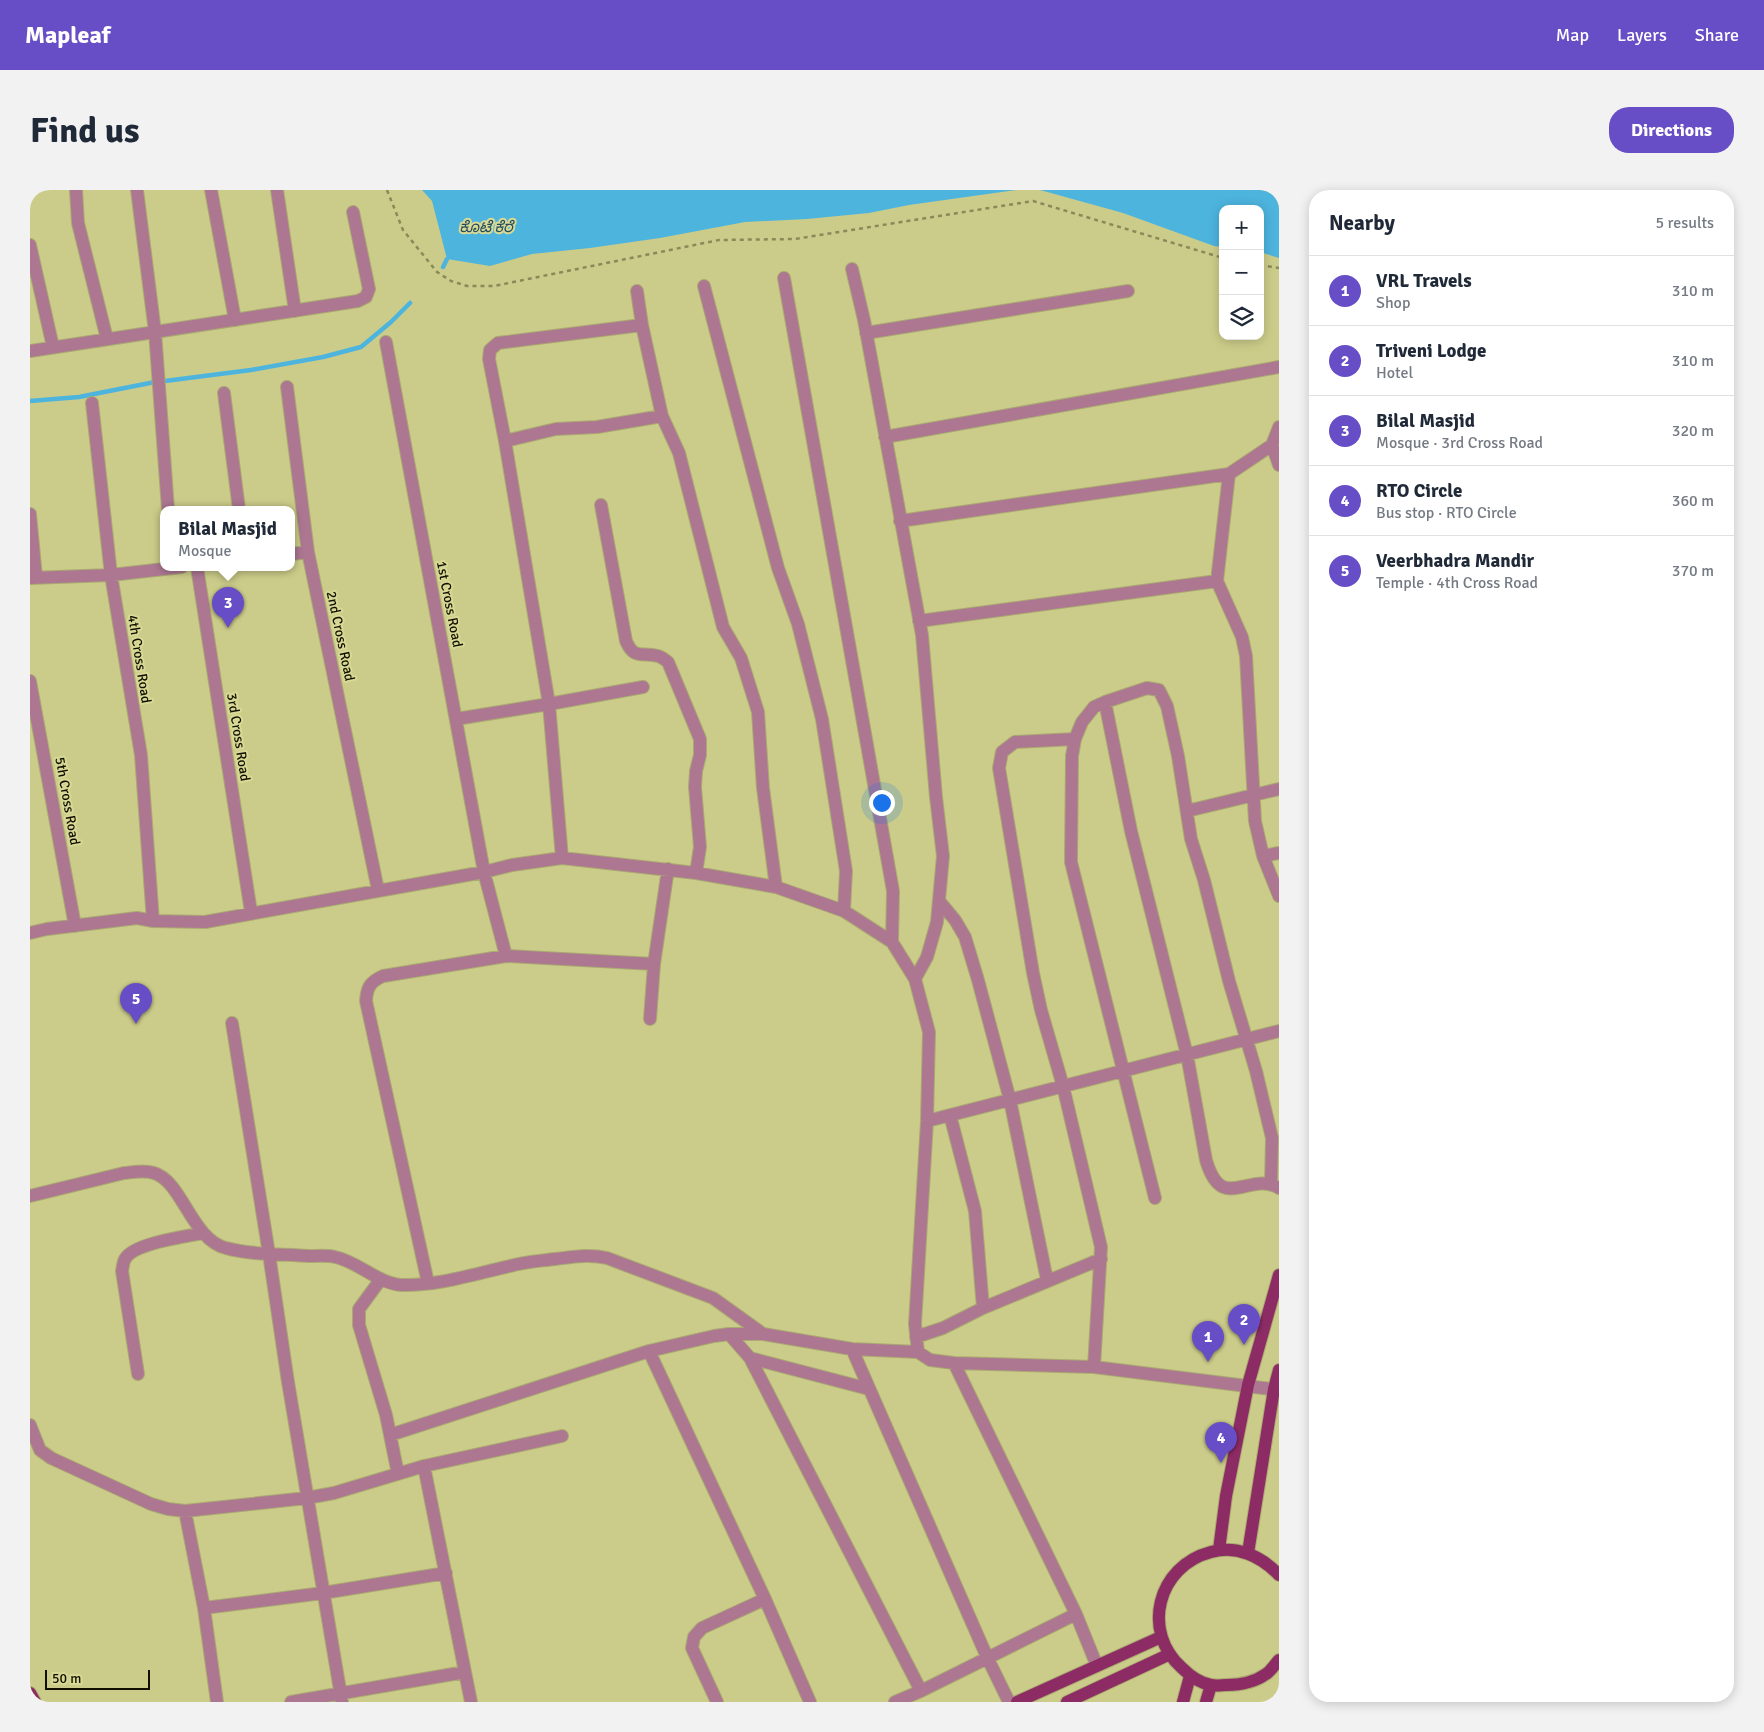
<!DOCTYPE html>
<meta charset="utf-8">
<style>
body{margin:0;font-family:Signika,"Noto Sans Kannada",sans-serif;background:#f2f2f3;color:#1f2937}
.controls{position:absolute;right:15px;top:15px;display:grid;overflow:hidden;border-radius:10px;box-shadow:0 2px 12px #0003}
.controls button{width:45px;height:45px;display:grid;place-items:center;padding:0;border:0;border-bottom:1px solid #e0e1e3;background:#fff;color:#1f2937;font:25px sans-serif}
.scale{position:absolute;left:15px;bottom:12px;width:105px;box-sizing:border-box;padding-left:5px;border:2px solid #111000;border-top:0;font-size:14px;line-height:18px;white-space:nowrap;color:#111000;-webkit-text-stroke:4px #d9d996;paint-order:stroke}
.you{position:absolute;left:851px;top:612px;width:18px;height:18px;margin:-12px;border:4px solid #fff;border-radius:50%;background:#1a73e8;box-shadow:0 0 0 8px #1a73e833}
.badge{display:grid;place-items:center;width:32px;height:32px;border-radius:50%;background:#674dc6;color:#fff;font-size:16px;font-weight:700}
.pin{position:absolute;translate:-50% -41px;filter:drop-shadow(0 1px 2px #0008)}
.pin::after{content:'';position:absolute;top:26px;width:18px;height:15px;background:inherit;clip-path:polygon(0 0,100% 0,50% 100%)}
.popup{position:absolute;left:130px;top:316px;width:135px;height:65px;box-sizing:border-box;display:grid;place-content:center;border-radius:10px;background:#fff;filter:drop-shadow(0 1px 4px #0005);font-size:16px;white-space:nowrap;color:#747a83}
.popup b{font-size:19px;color:#1f2937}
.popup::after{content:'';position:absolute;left:50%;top:100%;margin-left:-10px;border:10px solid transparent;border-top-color:#fff}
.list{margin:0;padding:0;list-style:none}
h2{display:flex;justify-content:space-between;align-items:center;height:65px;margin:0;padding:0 20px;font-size:21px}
h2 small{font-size:16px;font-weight:400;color:#747a83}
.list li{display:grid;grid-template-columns:32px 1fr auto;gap:15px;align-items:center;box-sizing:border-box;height:70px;padding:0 20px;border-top:1px solid #e0e1e3}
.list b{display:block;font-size:19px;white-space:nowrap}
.list p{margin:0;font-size:16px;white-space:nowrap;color:#747a83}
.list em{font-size:16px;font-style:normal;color:#747a83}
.icon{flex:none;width:28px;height:28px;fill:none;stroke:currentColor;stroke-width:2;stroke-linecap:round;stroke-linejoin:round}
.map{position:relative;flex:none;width:1249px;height:1512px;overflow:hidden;border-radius:20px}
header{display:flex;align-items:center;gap:30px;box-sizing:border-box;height:70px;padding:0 25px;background:#674dc6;color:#fff}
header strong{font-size:24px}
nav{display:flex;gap:28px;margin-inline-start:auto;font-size:18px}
.intro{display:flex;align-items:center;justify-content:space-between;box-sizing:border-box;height:120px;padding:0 30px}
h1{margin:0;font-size:35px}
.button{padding:12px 22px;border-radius:20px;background:#674dc6;color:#fff;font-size:18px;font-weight:700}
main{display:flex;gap:30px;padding:0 30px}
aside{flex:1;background:#fff;border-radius:20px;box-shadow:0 2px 12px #0003}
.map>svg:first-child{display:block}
.water{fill:#4db4de}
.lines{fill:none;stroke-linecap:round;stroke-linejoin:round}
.stream{stroke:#4db4de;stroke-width:4.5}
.minor-casing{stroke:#aaaa71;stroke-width:14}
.major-casing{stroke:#aaaa71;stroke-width:14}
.path{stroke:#898959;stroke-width:2.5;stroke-dasharray:4 4;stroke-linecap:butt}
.minor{stroke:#ad7792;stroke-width:12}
.major{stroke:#8d2b65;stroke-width:12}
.labels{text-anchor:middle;stroke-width:4;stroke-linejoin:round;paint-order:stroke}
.street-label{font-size:14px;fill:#111000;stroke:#d9d996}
.water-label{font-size:15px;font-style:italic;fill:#204b5e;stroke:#d9d996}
</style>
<header>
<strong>Mapleaf</strong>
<nav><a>Map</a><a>Layers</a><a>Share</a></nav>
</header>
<div class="intro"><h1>Find us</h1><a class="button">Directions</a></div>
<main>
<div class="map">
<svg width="1249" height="1512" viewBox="0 0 1249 1512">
<rect width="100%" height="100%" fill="#cccc8a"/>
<path class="water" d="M392 0H986L879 15 839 23 777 29 715 32 630 48 560 58 502 64 460 76 417 69 402 11Z
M1010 0H1249V68L1230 62V19H1193V57L1184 56 1093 23Z"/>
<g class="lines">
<path class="stream" d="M413 77 417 69
M135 191 221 180 293 167 331 157 361 132 380 113
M0 211 49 207 125 192"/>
<defs>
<path id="minor" d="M46 0 48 33 77 149
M107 0 125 142 138 319
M181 0 205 130
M247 0 265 121
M0 55 23 157
M822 79 834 130 892 445 906 607 913 666 907 732 897 767 885 789
M754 88 863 701 862 752
M674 96 748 378 768 434 792 529 816 681 814 721
M607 101 612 135 632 226 649 263 693 437 711 468 728 522 733 598 746 697
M836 143 1098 101
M356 152 454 682 476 766
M0 161 328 111 336 107 339 99 323 22
M257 197 278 362 348 700
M194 203 209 319
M62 213 81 385 111 565 123 731
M1249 237 1242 255 1199 284 1187 391 1212 447 1216 466 1225 631 1233 666 1249 706
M855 247 1249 177
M475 251 459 169 460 160 468 153 612 135
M1242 255 1249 275
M571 315 596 451C604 470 612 462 628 466 632 467 635 470 638 472L670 549V565L666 581 665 597 670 657 666 683
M0 324 6 387
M870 331 1199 284
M262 364 278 362
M167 377 221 722
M0 388 81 385 152 377
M889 431 1187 391
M0 491 45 736
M613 497 519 514 475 251 526 239 567 237 632 226
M1075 512 1064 517 1052 532 1045 549 1042 566 1041 672 1125 1008
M426 529 519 514 532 668
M1045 549 985 552 972 562 969 578 1003 783 1011 820 1033 896 1071 1057 1064 1177
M1157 621 1249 599
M1233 666 1249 663
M910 712 925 730 935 747 948 790 980 910 1017 1090
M0 743 17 739 107 728 123 731 175 732 454 682 482 675 532 668 666 683 746 697 814 721 862 752 885 789 899 842 897 931 885 1134 888 1162 900 1170 924 1173 1064 1177 1249 1200
M620 829 624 774 638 679
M202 833 239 1064 258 1192 312 1512
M920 925 945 1021 953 1118
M897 931 1249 841
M1241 993 1242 948 1226 881 1199 791 1174 690 1161 649 1148 566 1137 516 1129 500 1117 498 1075 512 1101 641 1157 865 1176 970C1192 1025 1219 980 1249 998
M0 1006 94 983C105 982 114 980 124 983 152 991 162 1050 196 1058 220 1065 253 1064 279 1066 287 1066 297 1065 305 1067 329 1072 347 1093 371 1095 408 1096 444 1084 480 1076 494 1072 510 1071 525 1069 543 1067 559 1064 577 1068L683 1108 733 1144
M351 1089 329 1119V1135L356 1225 368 1284
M398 1093 336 811C337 797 340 792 353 786L476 766 624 774
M699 1144 720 1168 891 1501 865 1512
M886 1147 913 1138 953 1118 1071 1069
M822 1159 957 1467 979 1512
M619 1161 735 1409 780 1512
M720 1168 839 1199
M924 1173 1046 1424 1067 1476
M108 1184 92 1081C93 1077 93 1072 95 1069 104 1053 155 1047 173 1043
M0 1235 10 1260 21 1268 121 1314 138 1319 155 1321 277 1308 304 1303 394 1276 532 1246
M360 1245 619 1161 684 1146 699 1144H733L822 1159 888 1162
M394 1276 441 1512
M155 1321 174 1418 187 1512
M174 1418 293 1403 416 1383
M891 1501 1046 1424
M261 1512 435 1482
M687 1512 662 1458 664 1447 672 1438 735 1409"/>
<path id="major" d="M1189 1360 1196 1306 1218 1195 1249 1085
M1218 1363 1244 1199 1249 1180
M1249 1385C1231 1366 1207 1355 1181 1362 1127 1376 1111 1442 1152 1478 1160 1486 1170 1493 1181 1495 1186 1496 1192 1495 1196 1495 1210 1495 1225 1492 1236 1484 1241 1481 1245 1474 1249 1470
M0 1503 5 1512
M987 1512 1131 1447
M1037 1512 1140 1464
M1153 1512 1160 1486
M1176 1512 1181 1495"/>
</defs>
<use href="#minor" class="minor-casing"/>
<use href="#major" class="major-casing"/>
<path class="path" d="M357 0 373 40 407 82 421 91 437 96H464L689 50 765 49 1003 11 1193 68
M1230 75 1249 78"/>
<use href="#minor" class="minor"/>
<use href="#major" class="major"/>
</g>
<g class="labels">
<g class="street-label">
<text transform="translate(420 414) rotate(79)" y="5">1st Cross Road</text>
<text transform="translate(311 446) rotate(78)" y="5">2nd Cross Road</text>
<text transform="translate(110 469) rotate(81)" y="5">4th Cross Road</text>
<text transform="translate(209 547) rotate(81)" y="5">3rd Cross Road</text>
<text transform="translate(38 611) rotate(80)" y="5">5th Cross Road</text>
</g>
<g class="water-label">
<text x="456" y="42">ಕೊಟೆ ಕೆರೆ</text>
</g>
</g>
</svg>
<div class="controls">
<button>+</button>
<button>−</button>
<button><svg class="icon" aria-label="layers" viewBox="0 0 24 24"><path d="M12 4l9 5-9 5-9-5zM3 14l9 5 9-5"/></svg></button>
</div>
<div class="scale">50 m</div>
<div class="you"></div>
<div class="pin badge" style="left:1178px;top:1172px">1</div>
<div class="pin badge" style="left:1214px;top:1155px">2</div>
<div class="pin badge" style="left:198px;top:438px">3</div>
<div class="popup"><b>Bilal Masjid</b>Mosque</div>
<div class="pin badge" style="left:1191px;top:1273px">4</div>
<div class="pin badge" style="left:106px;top:834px">5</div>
</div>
<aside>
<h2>Nearby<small>5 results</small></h2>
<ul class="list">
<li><span class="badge">1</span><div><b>VRL Travels</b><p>Shop</p></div><em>310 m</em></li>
<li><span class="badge">2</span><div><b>Triveni Lodge</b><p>Hotel</p></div><em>310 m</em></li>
<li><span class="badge">3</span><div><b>Bilal Masjid</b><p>Mosque · 3rd Cross Road</p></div><em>320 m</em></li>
<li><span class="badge">4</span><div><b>RTO Circle</b><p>Bus stop · RTO Circle</p></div><em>360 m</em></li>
<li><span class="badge">5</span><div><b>Veerbhadra Mandir</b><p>Temple · 4th Cross Road</p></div><em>370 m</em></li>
</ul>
</aside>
</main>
